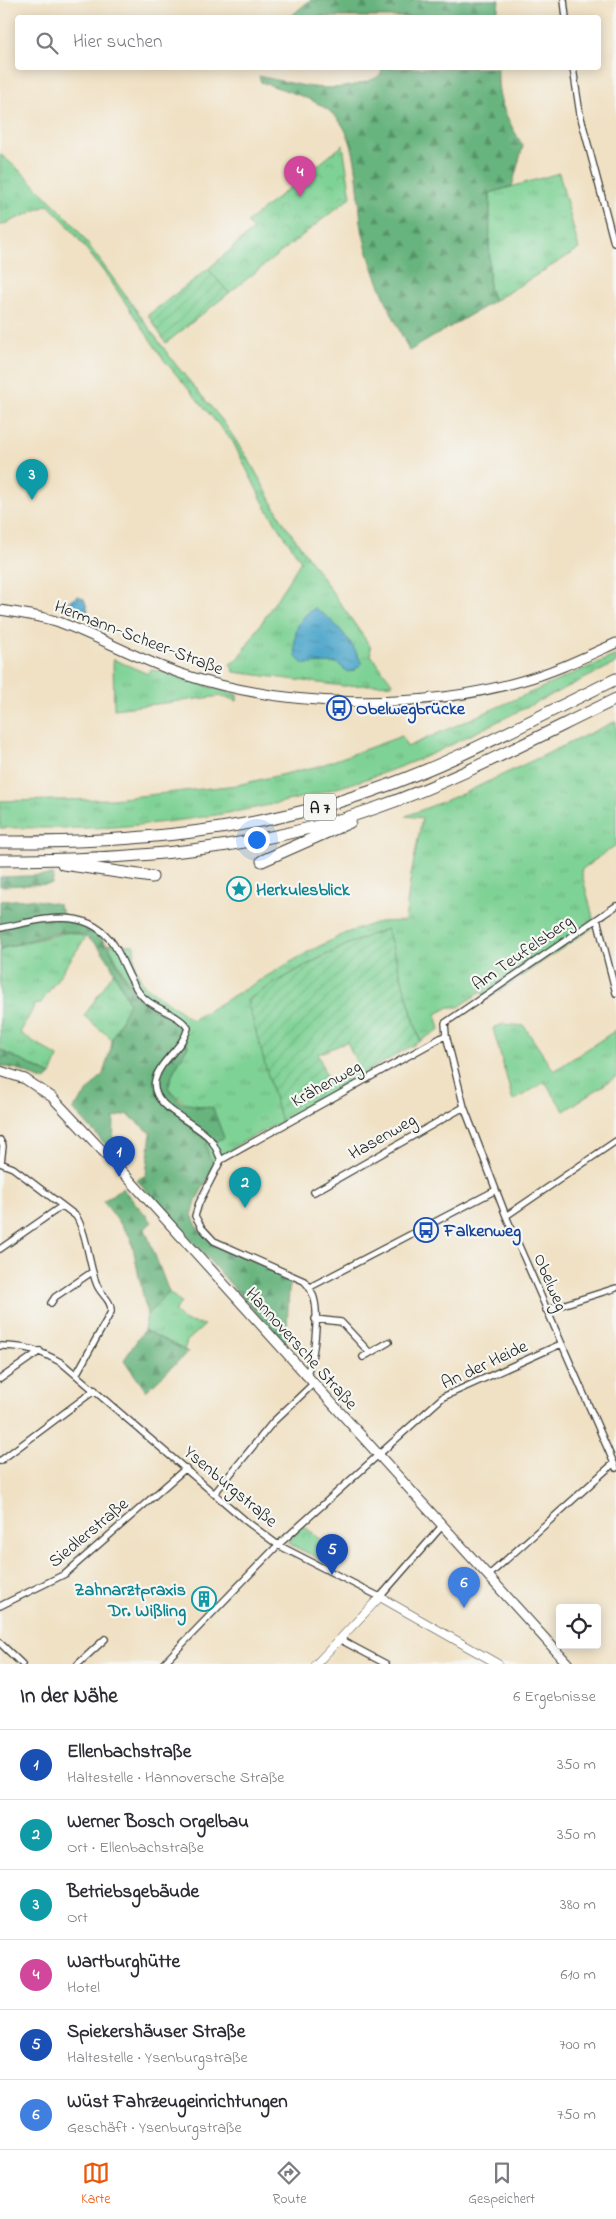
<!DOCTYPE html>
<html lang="de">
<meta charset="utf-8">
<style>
body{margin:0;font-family:"Indie Flower",sans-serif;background:#f2f2f3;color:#2b2b33}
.controls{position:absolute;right:15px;bottom:15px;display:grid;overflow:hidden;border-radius:5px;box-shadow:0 2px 12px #0003}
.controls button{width:45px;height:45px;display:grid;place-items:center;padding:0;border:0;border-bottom:1px solid #e1e1e2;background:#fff;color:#2b2b33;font:25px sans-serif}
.you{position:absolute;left:256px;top:839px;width:18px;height:18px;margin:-12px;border:4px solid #fff;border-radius:50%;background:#1a73e8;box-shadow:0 0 0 8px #1a73e833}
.badge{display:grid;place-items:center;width:32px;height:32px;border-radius:50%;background:#ea580c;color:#fff;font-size:16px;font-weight:700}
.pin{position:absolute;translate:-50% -41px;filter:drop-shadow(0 1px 2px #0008)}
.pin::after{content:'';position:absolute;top:26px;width:18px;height:15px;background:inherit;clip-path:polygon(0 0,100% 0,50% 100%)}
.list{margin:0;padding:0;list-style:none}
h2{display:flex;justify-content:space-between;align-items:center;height:65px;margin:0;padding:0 20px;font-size:21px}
h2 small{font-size:16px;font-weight:400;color:#7c7c81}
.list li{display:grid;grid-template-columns:32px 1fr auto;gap:15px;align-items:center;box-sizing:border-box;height:70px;padding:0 20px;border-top:1px solid #e1e1e2}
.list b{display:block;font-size:19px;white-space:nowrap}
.list p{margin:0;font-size:16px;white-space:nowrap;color:#7c7c81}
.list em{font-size:16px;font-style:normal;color:#7c7c81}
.icon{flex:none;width:28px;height:28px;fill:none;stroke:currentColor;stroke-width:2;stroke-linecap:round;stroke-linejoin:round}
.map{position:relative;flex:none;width:616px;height:1664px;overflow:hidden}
.search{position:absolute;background:#fff;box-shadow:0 2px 12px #0003;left:15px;right:15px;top:15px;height:55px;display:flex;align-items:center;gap:12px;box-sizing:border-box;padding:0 18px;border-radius:5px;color:#7c7c81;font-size:19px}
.sheet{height:485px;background:#fff}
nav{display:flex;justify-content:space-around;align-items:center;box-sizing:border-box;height:70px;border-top:1px solid #e1e1e2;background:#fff;font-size:14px;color:#7c7c81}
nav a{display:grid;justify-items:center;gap:2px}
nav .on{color:#ea580c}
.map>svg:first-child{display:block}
.grass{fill:url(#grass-tufts);stroke:#4e7758}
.forest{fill:url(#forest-firs);stroke:#42684d}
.park{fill:url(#park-crowns);stroke:#4e7758}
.garden{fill:url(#garden-furrows);stroke:#4e7758;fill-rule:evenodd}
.water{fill:url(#water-ripples);stroke:#366274}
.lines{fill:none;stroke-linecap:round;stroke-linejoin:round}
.minor-casing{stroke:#3c3a35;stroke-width:8}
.tertiary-casing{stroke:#3c3a35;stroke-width:9}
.secondary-casing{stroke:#3c3a35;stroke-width:11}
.motorway-casing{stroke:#3c3a35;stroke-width:13}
.minor{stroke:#fff;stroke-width:5.5}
.tertiary{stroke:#fff;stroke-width:8}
.secondary{stroke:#fff;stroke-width:9}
.motorway{stroke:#fff;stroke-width:11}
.labels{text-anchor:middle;stroke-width:4.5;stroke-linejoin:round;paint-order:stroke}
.shield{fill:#f6f6f2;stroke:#5d5d5c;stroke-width:1}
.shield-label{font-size:16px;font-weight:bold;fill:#1c1c1c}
.street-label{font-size:18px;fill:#1c1c1c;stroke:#f6f6f2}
.transit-label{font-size:18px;font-weight:bold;fill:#164399;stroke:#f6f6f2;text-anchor:start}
.culture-label{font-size:18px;font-weight:bold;fill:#0d838f;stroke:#f6f6f2;text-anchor:start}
</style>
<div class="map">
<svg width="616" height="1664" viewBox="0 0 616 1664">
<defs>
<pattern id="grass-tufts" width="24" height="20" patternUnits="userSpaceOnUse" patternTransform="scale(1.25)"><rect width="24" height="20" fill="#7fd295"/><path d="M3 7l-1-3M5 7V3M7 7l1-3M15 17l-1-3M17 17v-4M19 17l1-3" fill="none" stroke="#6db480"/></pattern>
<pattern id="forest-firs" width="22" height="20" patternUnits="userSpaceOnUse" patternTransform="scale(1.25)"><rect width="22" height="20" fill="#67b47e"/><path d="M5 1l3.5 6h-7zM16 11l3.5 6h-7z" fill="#549266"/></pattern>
<pattern id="park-crowns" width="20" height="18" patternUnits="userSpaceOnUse" patternTransform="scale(1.25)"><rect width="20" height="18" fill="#7fd295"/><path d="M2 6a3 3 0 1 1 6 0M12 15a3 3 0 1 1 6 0" fill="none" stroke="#6db480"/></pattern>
<pattern id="garden-furrows" width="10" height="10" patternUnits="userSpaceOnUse" patternTransform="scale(1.25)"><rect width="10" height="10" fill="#7fd295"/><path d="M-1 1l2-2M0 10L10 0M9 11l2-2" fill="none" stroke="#6db480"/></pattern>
<pattern id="water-ripples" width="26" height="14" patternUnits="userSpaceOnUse" patternTransform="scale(1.25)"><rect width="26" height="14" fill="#4fa7cc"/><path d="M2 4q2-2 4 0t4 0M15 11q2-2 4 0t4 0" fill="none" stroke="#4187a5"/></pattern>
</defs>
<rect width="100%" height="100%" fill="#f6f6f2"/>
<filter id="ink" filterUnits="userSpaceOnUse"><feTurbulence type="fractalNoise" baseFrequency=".02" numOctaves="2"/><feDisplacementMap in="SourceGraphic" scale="10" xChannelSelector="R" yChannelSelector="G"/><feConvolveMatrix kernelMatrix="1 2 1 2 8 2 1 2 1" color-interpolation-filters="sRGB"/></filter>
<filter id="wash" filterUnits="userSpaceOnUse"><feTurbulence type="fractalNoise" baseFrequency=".0096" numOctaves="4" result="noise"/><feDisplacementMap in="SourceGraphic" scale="20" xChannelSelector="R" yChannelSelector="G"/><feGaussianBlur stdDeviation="1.12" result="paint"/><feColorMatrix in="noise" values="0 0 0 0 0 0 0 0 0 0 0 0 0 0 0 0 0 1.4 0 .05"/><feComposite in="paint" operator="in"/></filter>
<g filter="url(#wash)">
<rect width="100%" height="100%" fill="#f0e1c4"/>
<path class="grass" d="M0 154 25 175 72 222 176 365 222 420 249 460 282 520 370 646 371 655 393 684 343 686 234 672 230 664 239 658 301 561 266 508 233 442 164 360 110 280 67 224 48 205 0 226Z
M559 173 579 249 494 301 489 288 490 193Z
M616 655V663L436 752C339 795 231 817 126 826 84 830 42 827 0 828V801L113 799 237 785 319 766 402 736 407 747Z
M113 659 148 674 151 669 237 695V701L222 696 114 709Z
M616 721V845L581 870 595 926 486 1000 482 991 459 1007H449L436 1014 440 1029 420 1041 387 929C335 947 294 971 248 1000L281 1122C264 1132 224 1148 215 1164L209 1157 206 1144 224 1137 168 1088 173 1072 188 1046 176 1023 147 1006 134 993 108 944 134 945 135 968 144 985 192 1020 308 952 346 933 379 922 405 921 410 881 422 818 406 816 462 794Z
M69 932 86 937 40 1004 35 1005 20 1033 58 1057 51 1075 0 1050V951L2 948Z
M114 972 130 1003 112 1039 84 1016Z
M503 1024 524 1026 554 1071 616 1030V1077L564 1111 545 1082 513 1101 493 1028Z
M169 1292 181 1303 174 1311 184 1321 205 1325 187 1341 184 1350 144 1330 147 1315Z"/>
<path class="forest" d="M310 0H499L497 17H290Z
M380 68H498C496 100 507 119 523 146L512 186 490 193 489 288 494 301 409 351C392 313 372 275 363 234 356 200 362 144 336 117 318 98 285 91 261 82L259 76C297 84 324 94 362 83 370 80 376 79 382 73Z
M54 875 52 884 0 886V877Z
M30 899 58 904 66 920C116 934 109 958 134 993 145 1008 162 1011 175 1022 182 1028 185 1038 188 1046L173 1072 168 1088 182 1103 213 1108 224 1138 206 1144 209 1157 215 1164 196 1201 192 1215 198 1229 212 1242 293 1279 289 1289 286 1346 137 1180 146 1175 151 1133 127 1114 114 1118 113 1153 73 1109 103 1074 111 1048 112 1039 129 1003C116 977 104 936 71 932 58 930 17 945 2 948L0 951V901Z
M0 1050 51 1075 44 1081 17 1069 0 1066Z
M122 1188 152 1222 145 1229 169 1292 147 1315 131 1238 103 1201Z
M144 1330 188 1352 146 1391 124 1360Z"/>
<path class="park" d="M343 145 351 197 229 293 208 269 253 230 247 222Z
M303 1525 345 1561 339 1568 287 1543Z"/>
<path class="garden" d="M208 269 229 293 166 343 148 315Z
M387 929 420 1041 281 1122 247 1000C293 972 337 946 387 929ZM347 1042 359 1068 329 1084 318 1054Z"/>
<path class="water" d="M79 596 84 599 88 610 86 614 77 613 65 606 67 602Z
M315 608C337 623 350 639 362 663L355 670 348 672 337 663 303 664 296 657C293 636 295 619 315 608Z"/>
</g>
<g filter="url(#ink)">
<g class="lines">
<defs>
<path id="minor" d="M564 0 566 18
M573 68 580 114 614 243
M616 906 445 1023 446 1035 464 1107 506 1216 616 1468
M597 919 616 993
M0 928C39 921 86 903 114 945 124 961 129 981 141 995 154 1010 177 1012 188 1028 183 1048 160 1060 155 1080 149 1107 196 1122 210 1139 215 1145 218 1153 221 1160L199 1203 195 1216 202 1228 214 1241 304 1281C309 1286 312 1291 314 1298 319 1315 315 1362 305 1376
M0 1140 3 1146 1 1163
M221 1160 446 1035
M0 1163 13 1168 76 1216C88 1236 88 1263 97 1285 101 1295 112 1300 111 1312L76 1375
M314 1192 464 1107
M506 1216 616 1141
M0 1249 62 1206
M310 1287 496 1190
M51 1303 55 1297 92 1272
M546 1310 616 1288
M315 1319 341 1322 369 1352
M0 1346C26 1346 39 1350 62 1363L246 1521 278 1545 380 1597 442 1526
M363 1357 389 1342
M0 1379 40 1351
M0 1461 95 1390
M214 1494 273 1422 313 1384
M488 1576 614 1463
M0 1606 65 1574 186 1468
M339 1639 386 1664
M0 1643 22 1664
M78 1664 105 1639
M163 1664 278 1545 443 1397 561 1344"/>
<path id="tertiary" d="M316 1664 380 1597 498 1664"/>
<path id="secondary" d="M0 610C20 613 40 616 59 622 102 638 141 661 185 675 287 708 418 711 521 681 554 672 585 657 616 643
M0 1071 25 1079 52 1097 128 1178 568 1664"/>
<path id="motorway" d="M0 842C125 843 249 833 369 792 454 763 535 718 616 679
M0 860C127 860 255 851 376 808 459 779 537 737 616 699
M262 861 350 822
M63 864 152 877"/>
</defs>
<use href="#minor" class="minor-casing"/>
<use href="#tertiary" class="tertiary-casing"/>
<use href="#secondary" class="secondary-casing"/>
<use href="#motorway" class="motorway-casing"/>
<use href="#minor" class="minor"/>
<use href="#tertiary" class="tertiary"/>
<use href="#secondary" class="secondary"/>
<use href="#motorway" class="motorway"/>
</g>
</g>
<defs>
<symbol id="bus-ring" viewBox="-11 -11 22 22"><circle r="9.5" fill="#f6f6f2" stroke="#1a4fb4" stroke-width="1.5"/><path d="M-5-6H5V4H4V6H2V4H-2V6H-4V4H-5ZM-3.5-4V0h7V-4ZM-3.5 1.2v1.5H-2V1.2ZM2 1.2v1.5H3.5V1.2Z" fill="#1a4fb4"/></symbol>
<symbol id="sight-ring" viewBox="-11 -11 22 22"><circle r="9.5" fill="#f6f6f2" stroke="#0f9aa8" stroke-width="1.5"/><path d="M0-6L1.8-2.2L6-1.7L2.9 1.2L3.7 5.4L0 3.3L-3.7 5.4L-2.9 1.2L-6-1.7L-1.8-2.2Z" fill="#0f9aa8"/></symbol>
<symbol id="building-ring" viewBox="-11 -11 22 22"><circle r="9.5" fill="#f6f6f2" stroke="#0f9aa8" stroke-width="1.5"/><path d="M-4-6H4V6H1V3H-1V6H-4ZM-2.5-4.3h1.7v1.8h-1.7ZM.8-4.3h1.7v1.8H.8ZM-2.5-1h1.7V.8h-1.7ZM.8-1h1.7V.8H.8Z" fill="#0f9aa8"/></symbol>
</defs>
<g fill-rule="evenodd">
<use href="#bus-ring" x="325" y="694" width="28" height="28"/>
<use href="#sight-ring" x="225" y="875" width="28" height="28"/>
<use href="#bus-ring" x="412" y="1216" width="28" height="28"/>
<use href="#building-ring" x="190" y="1585" width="28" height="28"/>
</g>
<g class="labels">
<rect class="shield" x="304" y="793.5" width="32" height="27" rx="4"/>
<g class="shield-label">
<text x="320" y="813">A 7</text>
</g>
<g class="street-label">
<text transform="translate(139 637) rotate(21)" y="6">Hermann-Scheer-Straße</text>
<text transform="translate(522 952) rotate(-35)" y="6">Am Teufelsberg</text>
<text transform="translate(326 1083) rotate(-29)" y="6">Krähenweg</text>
<text transform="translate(382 1136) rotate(-30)" y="6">Hasenweg</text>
<text transform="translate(551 1282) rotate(67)" y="6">Obelweg</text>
<text transform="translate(302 1348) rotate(48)" y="6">Hannoversche Straße</text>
<text transform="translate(484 1364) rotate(-25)" y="6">An der Heide</text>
<text transform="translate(231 1486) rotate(40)" y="6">Ysenburgstraße</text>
<text transform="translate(88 1532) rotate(-40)" y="6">Siedlerstraße</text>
</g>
<g class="transit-label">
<text x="356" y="714">Obelwegbrücke</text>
<text x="444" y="1236">Falkenweg</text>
</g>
<g class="culture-label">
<text x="256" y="895">Herkulesblick</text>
<text x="186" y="1595" text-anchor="end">Zahnarztpraxis<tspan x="186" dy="21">Dr. Wißling</tspan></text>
</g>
</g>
</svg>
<div class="controls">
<button><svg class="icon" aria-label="locate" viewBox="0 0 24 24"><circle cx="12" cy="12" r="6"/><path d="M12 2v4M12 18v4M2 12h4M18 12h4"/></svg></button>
</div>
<div class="you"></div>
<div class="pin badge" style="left:119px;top:1177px;background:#1a4fb4">1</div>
<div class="pin badge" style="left:245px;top:1208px;background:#0f9aa8">2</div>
<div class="pin badge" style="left:32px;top:500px;background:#0f9aa8">3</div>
<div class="pin badge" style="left:300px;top:197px;background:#d1479c">4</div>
<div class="pin badge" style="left:332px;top:1575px;background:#1a4fb4">5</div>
<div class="pin badge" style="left:464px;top:1608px;background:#3f7fe0">6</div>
<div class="search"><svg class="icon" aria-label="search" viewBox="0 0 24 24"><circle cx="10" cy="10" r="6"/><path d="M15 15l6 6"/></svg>Hier suchen</div>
</div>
<section class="sheet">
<h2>In der Nähe<small>6 Ergebnisse</small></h2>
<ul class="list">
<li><span class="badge" style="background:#1a4fb4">1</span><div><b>Ellenbachstraße</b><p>Haltestelle · Hannoversche Straße</p></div><em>350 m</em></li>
<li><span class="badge" style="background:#0f9aa8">2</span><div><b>Werner Bosch Orgelbau</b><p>Ort · Ellenbachstraße</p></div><em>350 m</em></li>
<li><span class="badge" style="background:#0f9aa8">3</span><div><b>Betriebsgebäude</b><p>Ort</p></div><em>380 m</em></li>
<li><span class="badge" style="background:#d1479c">4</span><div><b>Wartburghütte</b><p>Hotel</p></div><em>610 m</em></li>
<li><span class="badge" style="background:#1a4fb4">5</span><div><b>Spiekershäuser Straße</b><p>Haltestelle · Ysenburgstraße</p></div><em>700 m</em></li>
<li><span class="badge" style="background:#3f7fe0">6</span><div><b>Wüst Fahrzeugeinrichtungen</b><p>Geschäft · Ysenburgstraße</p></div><em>750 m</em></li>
</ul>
</section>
<nav>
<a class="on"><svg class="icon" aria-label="map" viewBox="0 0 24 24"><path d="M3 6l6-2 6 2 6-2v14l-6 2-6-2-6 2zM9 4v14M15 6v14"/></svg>Karte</a>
<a><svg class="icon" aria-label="directions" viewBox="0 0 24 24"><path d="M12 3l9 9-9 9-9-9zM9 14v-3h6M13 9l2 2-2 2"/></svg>Route</a>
<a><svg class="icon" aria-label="saved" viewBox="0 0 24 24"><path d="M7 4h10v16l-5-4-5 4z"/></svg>Gespeichert</a>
</nav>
